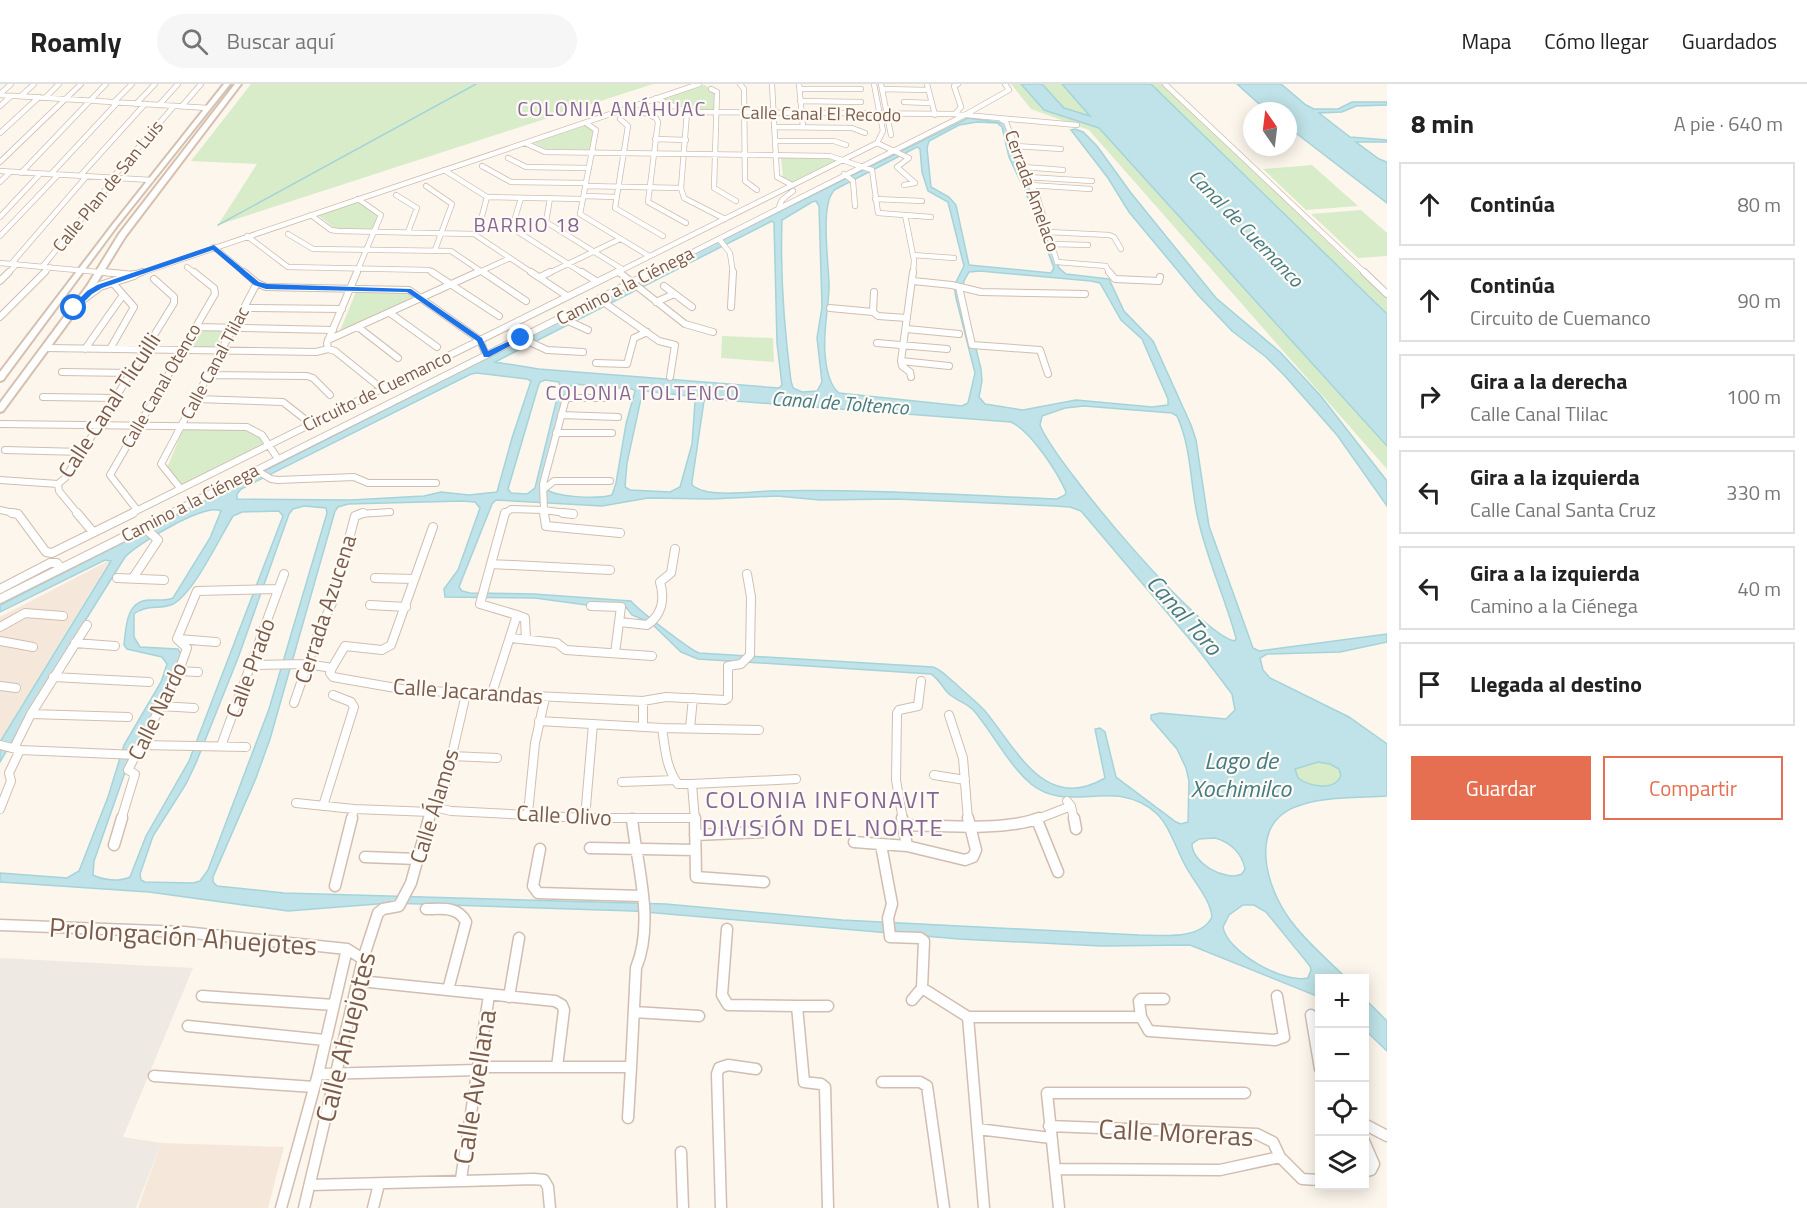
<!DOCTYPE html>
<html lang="es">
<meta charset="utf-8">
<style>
body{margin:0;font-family:"Titillium Web",sans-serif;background:#f6f6f6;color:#222}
.controls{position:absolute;right:18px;bottom:18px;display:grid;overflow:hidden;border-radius:0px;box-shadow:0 3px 15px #0003}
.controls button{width:54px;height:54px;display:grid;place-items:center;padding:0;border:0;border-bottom:2px solid #e0e0e0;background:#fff;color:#222;font:30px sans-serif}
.compass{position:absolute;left:1243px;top:18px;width:54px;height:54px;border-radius:50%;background:#fff;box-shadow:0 3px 15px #0003;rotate:346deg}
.stop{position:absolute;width:18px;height:18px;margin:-14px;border:4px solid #1a73e8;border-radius:50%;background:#fff}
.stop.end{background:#1a73e8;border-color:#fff;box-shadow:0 2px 6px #0008}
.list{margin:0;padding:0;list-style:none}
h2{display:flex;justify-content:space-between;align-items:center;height:78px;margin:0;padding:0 24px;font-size:26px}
h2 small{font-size:20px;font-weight:400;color:#767676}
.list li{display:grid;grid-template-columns:39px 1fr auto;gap:18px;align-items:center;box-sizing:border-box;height:84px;margin:0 12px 12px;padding:0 12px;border:2px solid #e0e0e0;border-radius:0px}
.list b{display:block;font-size:22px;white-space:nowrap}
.list p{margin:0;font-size:20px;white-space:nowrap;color:#767676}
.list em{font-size:20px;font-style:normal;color:#767676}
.actions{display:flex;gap:12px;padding:18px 24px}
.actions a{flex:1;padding:14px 0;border:2px solid #e76f51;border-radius:0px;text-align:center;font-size:21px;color:#e76f51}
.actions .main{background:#e76f51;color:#fff}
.icon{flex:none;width:33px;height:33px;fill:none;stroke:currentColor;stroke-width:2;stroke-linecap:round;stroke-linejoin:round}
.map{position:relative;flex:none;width:1387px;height:1124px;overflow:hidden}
header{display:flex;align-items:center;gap:36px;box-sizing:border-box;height:84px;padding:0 30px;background:#fff;border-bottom:2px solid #e0e0e0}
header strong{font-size:28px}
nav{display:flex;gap:33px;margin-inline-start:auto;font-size:21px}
.search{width:420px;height:54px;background:#f6f6f6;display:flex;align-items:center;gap:15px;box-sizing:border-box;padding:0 21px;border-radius:33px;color:#767676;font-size:22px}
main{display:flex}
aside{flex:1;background:#fff}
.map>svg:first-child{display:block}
.residential{fill:#f5e8da}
.industrial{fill:#efe9e4}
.green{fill:#d8ecc9}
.water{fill:#bfe3e8;stroke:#a5d3da;stroke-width:1.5;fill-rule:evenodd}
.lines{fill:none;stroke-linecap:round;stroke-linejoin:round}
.stream{stroke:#a5d3da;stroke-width:1.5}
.minor-far3-casing{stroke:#d1beb0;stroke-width:6}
.minor-far2-casing{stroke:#d1beb0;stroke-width:8}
.minor-far1-casing{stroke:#d1beb0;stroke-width:10}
.minor-casing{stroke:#d1beb0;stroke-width:13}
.tertiary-casing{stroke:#d1beb0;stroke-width:10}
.secondary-casing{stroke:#d6c0b0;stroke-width:4}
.minor-far3{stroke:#fff;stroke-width:4.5}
.minor-far2{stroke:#fff;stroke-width:6}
.minor-far1{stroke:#fff;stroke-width:8}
.minor{stroke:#fff;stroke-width:10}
.tertiary{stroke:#fff;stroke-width:8}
.secondary{fill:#fff;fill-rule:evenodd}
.route{fill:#1a73e8}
.labels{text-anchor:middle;stroke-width:4.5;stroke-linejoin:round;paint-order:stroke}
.far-street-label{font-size:18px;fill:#7a5c4d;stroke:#fffaf3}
.far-neighbourhood-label{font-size:20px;letter-spacing:1.5px;fill:#846695;stroke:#fffaf3}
.far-water-label{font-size:20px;font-style:italic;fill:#437c86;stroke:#fffaf3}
.street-label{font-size:22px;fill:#7a5c4d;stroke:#fffaf3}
.water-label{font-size:24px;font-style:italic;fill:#437c86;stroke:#fffaf3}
.neighbourhood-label{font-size:24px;letter-spacing:1.5px;fill:#846695;stroke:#fffaf3}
.near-street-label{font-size:27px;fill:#7a5c4d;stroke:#fffaf3}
</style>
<header>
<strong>Roamly</strong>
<div class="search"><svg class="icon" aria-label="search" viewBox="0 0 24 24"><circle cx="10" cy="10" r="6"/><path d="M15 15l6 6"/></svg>Buscar aquí</div>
<nav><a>Mapa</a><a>Cómo llegar</a><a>Guardados</a></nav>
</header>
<main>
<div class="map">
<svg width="1387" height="1124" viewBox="0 0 1387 1124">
<rect width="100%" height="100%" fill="#fdf6ec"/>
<path class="residential" d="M110 476 0 657V533Z
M161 1059 284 1063 268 1124H138Z"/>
<path class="industrial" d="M0 874 193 884 123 1053 161 1059 136 1124H0Z"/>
<path class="green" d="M251 0H653L218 141 257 80 191 77Z
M1011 0H1162L1387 215V385L1089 46 1031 25Z
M704 1 717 7 715 28H691L664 14Z
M587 41 594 45 591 66 546 65 534 59Z
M781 73H831L839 77 794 99 783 93Z
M1312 81 1358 122 1306 126 1263 85Z
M358 118 379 132 374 146H337L318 131Z
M1361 126 1387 149V172L1358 174 1311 130Z
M356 208 409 209 417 215 339 249Z
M197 244 233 245 222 265 186 264Z
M722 252 773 254 774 278 721 274Z
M184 343 253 345 271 363 187 405 167 384Z
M1318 678 1330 680 1339 685 1341 692C1334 708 1309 702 1298 694L1295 685Z"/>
<path class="water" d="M1021 0H1042L1064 24 1090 32 1062 0H1151L1387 230V362L1099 44 1044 26Z
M1237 0H1281L1306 21 1314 25H1338L1352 18H1387V21L1356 22 1342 28 1319 29 1350 53 1387 56V58H1356L1379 75 1387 78V119L1288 43V27H1267Z
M968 34 1004 39 1034 110 1059 184 1066 190 1109 195 1124 227 1153 257 1191 341 1196 356 1209 442 1253 564 1259 567 1387 550V558L1340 568 1267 570 1260 574 1263 586 1270 594 1349 633 1387 660V712C1358 714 1322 712 1295 723 1250 741 1265 798 1286 830 1302 854 1326 874 1346 894H1320L1319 913 1190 861 1101 862 959 855 633 827 390 819 288 827 149 808 0 798V789L67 794 79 787 108 713 124 661 161 598 167 580 162 573 127 565 124 561C126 543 126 516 150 516 158 516 166 517 173 514L210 454 221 427C205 419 138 459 125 473L48 596 0 678V658L111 477 105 476 0 528V521L635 199ZM977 38 997 39 1002 43 1009 73 1025 107 1054 184 1051 189 969 181 956 121 949 113 931 103 927 64 929 57 959 41ZM917 63 920 65 922 88 928 107 948 118 964 182 954 202 956 214 975 289 968 319 962 322 839 309C829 301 826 283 825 270 823 249 828 227 829 205 830 185 818 117 836 105ZM816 117 819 122 822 223 817 254 822 298 817 307 802 308 793 304 791 297C784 243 780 190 782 136L812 118ZM772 137 774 139 777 259 782 301 779 304 539 285 495 278ZM980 187 1091 197 1100 199 1121 236 1142 255 1168 315V321L1152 323 1076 316 1023 326 985 320 979 313 982 297 981 285 962 207 964 197 969 188ZM477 289 527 295 531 297 512 354 497 408 469 411 441 408 424 412 351 416 237 415V410L241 405 471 290ZM545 296 559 298 560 302 535 404 527 410 511 409 508 405 538 303 540 298ZM574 300 632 305 635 307 626 340 616 399 612 411C599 415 552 414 544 403L569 303ZM645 307 689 312 695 318 692 360 680 403 670 408 630 406 625 403 627 379 642 310ZM708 315 1011 338C1031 347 1058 389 1066 408L1065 411 1057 415C961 411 864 405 768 407 749 408 707 414 692 401V398L704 317ZM1084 322 1172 329 1177 332C1192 365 1190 401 1198 435 1207 475 1225 514 1236 554L1235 557C1201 553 1054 378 1040 341L1042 332 1065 324ZM777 412 820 416 896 415 1055 422 1070 423 1081 427 1197 564 1232 610 1235 626 1226 635 1160 629 1151 631V635L1177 665 1186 684 1189 697 1188 738 1181 740 1176 738 1116 693 1105 648 1100 644 1095 645 1105 694C1045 729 1018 667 985 627 976 617 965 609 955 599 947 593 942 586 933 583L699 569C689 565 638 526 631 517L534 510 470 509 462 507 459 503 492 420 496 416 602 422 648 414 711 415ZM462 417 475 418 480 424 458 486 444 505 445 513 535 514 594 522H625L632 531 651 539 681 568 698 575 931 590C939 595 942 603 949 610 957 617 968 619 975 628 994 651 1008 680 1031 700 1069 731 1115 692 1156 729 1170 742 1176 765 1185 781 1193 797 1210 814 1212 833 1200 857 1161 851 1139 851L842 836 666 820 284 809 217 802 213 798V793L256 694 270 655 335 427 338 423 348 420ZM304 422 326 424 327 429 269 625 208 786 200 797 193 799 145 798 141 796 140 790 153 752 186 700 196 679 238 574 289 430 293 425ZM242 428 279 427 283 432 189 677 146 752 130 793C120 798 102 796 93 791L94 777 130 674 166 606 181 570 178 565 140 563 134 553V530C146 520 161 526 173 520 194 509 220 453 233 432ZM1318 678 1330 680 1339 685 1341 692C1334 708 1309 702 1298 694L1295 685ZM1215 754C1230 758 1242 769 1245 785L1242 790C1225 798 1192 779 1192 760L1199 755ZM1243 821H1254L1266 828 1310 882 1311 886 1308 894C1284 900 1227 868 1223 843L1229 831Z
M1075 45 1083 48 1097 62 1131 109 1216 214 1280 268 1320 311 1387 397V422L1337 351 1284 291 1266 273 1232 247 1198 211 1129 128 1108 94 1071 46Z
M1364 914 1387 937V967L1365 946Z"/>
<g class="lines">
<path class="stream" d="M218 141 476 0"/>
<defs>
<path id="minor-far3" d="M740 0 744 5 745 97 757 106
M772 0 777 93 792 101
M799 0 803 43
M881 0 891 51
M927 0 935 31
M1165 0 1366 190
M711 5 717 8 714 104 736 117
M800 5H861
M882 5 928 6
M0 10 11 0
M0 11 208 24
M21 12 34 0
M45 14 59 0
M656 14 687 28 681 104 684 114 725 135
M800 17 861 18
M904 18 931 19
M113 19 132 0
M136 20 155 0
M159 21 178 0
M0 22 11 12
M182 22 201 0
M643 28 656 34 658 38 648 118 686 139
M687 28 955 30 1077 41
M955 30 961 23 954 2 958 0
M620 35 628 42 615 124 663 152
M1002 36 1006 38 1030 101 1036 108 1057 178 1106 182 1110 190
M586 39 596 46 580 130 649 172
M774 43 852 44 865 49
M0 49 39 13
M655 55 686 56
M775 57H834L846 61
M525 59 545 68 830 72 872 86 878 129 931 133
M877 59 909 74 897 83 915 99 904 101
M1015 62 1061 65
M508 74 526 83 589 84
M0 78 81 0
M482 82 511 98 586 99
M1023 83 1063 86
M444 86 487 113
M0 87 151 96
M21 89 106 0
M51 90 117 19
M844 90 853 97 855 122
M80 92 145 20
M1027 93 1092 97
M0 98 10 88
M1030 101 1090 105
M426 102 452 120 435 166
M585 102 681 104
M396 111 417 124 408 148
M584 112 616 113
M487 113 583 115
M521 114 512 144 584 190
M550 114 546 138 622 185
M875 115 922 117
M778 125 782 116 793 107
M311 131 331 146 338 147 474 150 534 190
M905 131 914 176 913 190
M0 133 40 90
M1048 148 1109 151 1114 153 1121 165
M288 150 313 165 451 167 485 190
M474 150 478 147 487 113
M0 152 58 91
M247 152 288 183 429 186 435 190
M719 155 730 169 733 190
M1053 160 1088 161
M214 163 246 190
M913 171 954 174
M0 179 120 190
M11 180 86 93
M43 182 111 99 114 92 174 22
M187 183 196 190
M617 187 620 190
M7 190 17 180
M43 190 50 183
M138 190 699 0
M356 190 381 131 358 115
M475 190 510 174
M547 190 620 155
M614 190 877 59 883 47 874 0
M649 190 963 32 1009 6 1005 0"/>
<path id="minor-far2" d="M103 188 134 191 142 188
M357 188 327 259 328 265 335 267 381 304
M432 188 499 232
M483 188 526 217
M531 188 567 212
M582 188 596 197
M619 188 685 240 713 248
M913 188 901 277 949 282
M1109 188 1115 195 1159 197 1160 193
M1364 188 1387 210
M540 193 550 188
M0 197 9 188
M913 197 952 201 981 208 1085 210
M257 199 266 203 409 206 480 256 486 271
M664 202 692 223
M959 203 972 261 1040 266 1048 290
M599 215 659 257 675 261 670 293
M656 218 674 210
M731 223 733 188
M245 224 342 225
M830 224 873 228 874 208
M873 228 878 232 907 234
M390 229 437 263
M0 233 45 188
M562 234 588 246
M195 243 333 246
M358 243 398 274
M907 245 959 250
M521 254 547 266 583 268
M328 256 478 188
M877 259 947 265
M45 264 316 268 328 265
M85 265 123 211
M110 265 134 223 112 198
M901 277 902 282 910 288 911 293
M596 279 627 280 634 254 647 248
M62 288 132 289
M209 291 307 292 313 294 330 311
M43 313 117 314
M196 315 283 318 311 340
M561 331 618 333
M0 340 247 343 262 351 278 375
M556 349H612
M5 366 82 368
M256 386 271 395 278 396 354 393 368 399H436
M0 396 58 400
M180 404 161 380 257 199 244 188
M544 405 554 397H610
M0 426 18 430
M137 426 110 391 215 210 214 204 194 188
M78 430 59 407 58 400 65 394 82 368 174 219V213L154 195
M130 430 617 188
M169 430 652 188
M359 430 390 428
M504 430 511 425 544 426 545 430
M573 430 544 426 543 400 566 314H608"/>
<path id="minor-far1" d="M12 429 18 430 46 468 52 469 133 429
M77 429 93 448
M544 429 546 442 620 449
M563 429 573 430
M491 480 610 486
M117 494 164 496
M133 494 158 456 144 443
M375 494 414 495
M0 505 50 479H57L61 484
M0 515 172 429
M370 521 406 523
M591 522 621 523 615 569
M517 531 525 534 526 556
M620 538 647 541C662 531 665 515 660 498L671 489 675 465
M0 543 25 529 63 532
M511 554 557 559 566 566 652 572
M178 555 216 558
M0 557 33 563
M75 559 115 562
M252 581 307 580 332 584
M332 584 330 589 333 593 407 606 643 617 666 613 725 616 728 614V582L741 580 750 571 751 513 747 490
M332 584 345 562 382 566 391 561 433 443
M179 587 198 588
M53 593 149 598
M0 602 16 604
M492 609 517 531 480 520 505 429
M643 617V643
M294 619 317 553 332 519 355 432 363 429
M160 622 194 624
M31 630 128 633
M949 631 963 674 968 736
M539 637 662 644 759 646
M662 644C665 664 666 684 678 700H692L695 736
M690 644 693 614
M0 661 20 666 137 671
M142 661 246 663
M221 662 284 490
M14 664 31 630 87 541
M451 672 497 674
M934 691 965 696
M622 698 675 696
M692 700 796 695
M1067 717 1071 722 1074 736
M296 719 354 725 431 728
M323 722 354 623 351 618 333 611
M434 723 451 727 585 734H695
M0 725 11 697 9 689 20 666
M528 729 535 659 545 614
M585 734 593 640
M121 736 135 690 128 686 179 587 187 564 177 555 197 507 278 505
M351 736 354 725
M429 736 431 728 442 714 466 610
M903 736 896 696 897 629 899 626 918 622 921 597
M1035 736 1071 722"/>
<path id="minor" d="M695 734 696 793 764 798
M902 734 907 762
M1074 734 1076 745
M1037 736 1058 788
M904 741C940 742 1007 747 1039 734
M695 751 764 748
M854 758 907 762 965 776 973 773 976 766 968 734
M114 761 122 734
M881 761 892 820 888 834 890 853 920 854 924 857 922 904
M590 764 695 766
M540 765 533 802 538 809 642 812
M365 773 417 775
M335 802 352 734
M426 825C442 825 458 822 466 838L448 906
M0 841 184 848 347 865 363 875
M727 845 722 911 728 921 797 922 804 998 821 1000 825 1003 828 1124
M360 897 555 917 562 921 564 926 557 983
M202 912 334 921
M509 913 519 854
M1164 915H1141L1139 917 1141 933 1149 947 1275 956 1284 953 1277 912
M912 916 922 904 968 933H1141
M797 922H828
M634 928 699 932
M1311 931 1320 985
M968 933 984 1124
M188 942 325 956
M318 990 479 986 486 983H631L636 884C655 838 637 782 632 735
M154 992 314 1003
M882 998H920L927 1002 944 1124
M628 1034 631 983
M1364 1040 1387 1052
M1049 1042 1257 1050 1273 1058 1280 1073 1302 1095 1320 1096
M978 1045 1051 1054
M1364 1057 1374 1080 1371 1086 1364 1088
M681 1068 683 1124
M1055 1085 1220 1086 1280 1073
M461 1095 489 911
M310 1101 534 1095 544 1096 548 1103 550 1124
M281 1124 318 990 347 865
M304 1124 363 875 378 829 383 825 399 822 411 799 429 734
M373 1124 379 1100
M721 1124 717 990 719 984 728 981 756 985
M1059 1124 1047 1009H1245"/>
<path id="tertiary" d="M84 214 100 202 134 191"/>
<path id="secondary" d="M224 0H230L117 142 3 296 0 297V288L113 140Z
M235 0H241L125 153 93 205 3 327 0 328V319L87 202 119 150Z"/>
</defs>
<use href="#minor-far3" class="minor-far3-casing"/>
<use href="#minor-far2" class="minor-far2-casing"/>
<use href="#minor-far1" class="minor-far1-casing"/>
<use href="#minor" class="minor-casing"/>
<use href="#tertiary" class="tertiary-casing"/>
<use href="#secondary" class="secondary-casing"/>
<use href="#minor-far3" class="minor-far3"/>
<use href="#minor-far2" class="minor-far2"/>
<use href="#minor-far1" class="minor-far1"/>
<use href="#minor" class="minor"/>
<use href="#tertiary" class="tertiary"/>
<use href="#secondary" class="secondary"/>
</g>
<path class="route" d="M214 161 259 198 267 200 411 205 482 254 488 267 518 253 525 254 489 273H484L477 257 407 208 266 205 254 201 213 166 102 204 92 210 76 226 70 224 87 207 97 201Z"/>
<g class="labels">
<g class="far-street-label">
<text transform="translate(821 30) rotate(1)" y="6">Calle Canal El Recodo</text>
<text transform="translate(108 102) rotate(-51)" y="6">Calle Plan de San Luis</text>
<text transform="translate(1032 107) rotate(70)" y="6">Cerrada Amelaco</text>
<text transform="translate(625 202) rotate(-27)" y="6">Camino a la Ciénega</text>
<text transform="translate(215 279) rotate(-62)" y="6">Calle Canal Tlilac</text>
<text transform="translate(161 302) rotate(-60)" y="6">Calle Canal Otenco</text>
<text transform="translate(377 307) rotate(-26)" y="6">Circuito de Cuemanco</text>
<text transform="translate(190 419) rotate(-27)" y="6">Camino a la Ciénega</text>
</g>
<g class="far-neighbourhood-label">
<text x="612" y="32">COLONIA ANÁHUAC</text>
<text x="527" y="148">BARRIO 18</text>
<text x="643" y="316">COLONIA TOLTENCO</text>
</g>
<g class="far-water-label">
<text transform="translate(1246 144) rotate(46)" y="7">Canal de Cuemanco</text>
<text transform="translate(840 319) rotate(4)" y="7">Canal de Toltenco</text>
</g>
<g class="street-label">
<text transform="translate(109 321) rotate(-57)" y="8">Calle Canal Tlicuilli</text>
<text transform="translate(325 525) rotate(-72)" y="8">Cerrada Azucena</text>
<text transform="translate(250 584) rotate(-70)" y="8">Calle Prado</text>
<text transform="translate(468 607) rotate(4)" y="8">Calle Jacarandas</text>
<text transform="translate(157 627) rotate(-64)" y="8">Calle Nardo</text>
<text transform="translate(434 722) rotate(-73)" y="8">Calle Álamos</text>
<text transform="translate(564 731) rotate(3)" y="8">Calle Olivo</text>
</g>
<g class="water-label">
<text transform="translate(1184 531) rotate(48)" y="8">Canal Toro</text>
<text x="1241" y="685">Lago de<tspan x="1241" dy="28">Xochimilco</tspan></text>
</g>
<g class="neighbourhood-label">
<text x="823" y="724">COLONIA INFONAVIT<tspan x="823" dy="28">DIVISIÓN DEL NORTE</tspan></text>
</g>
<g class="near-street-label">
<text transform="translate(183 853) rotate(4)" y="9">Prolongación Ahuejotes</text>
<text transform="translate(346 953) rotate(-76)" y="9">Calle Ahuejotes</text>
<text transform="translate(475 1003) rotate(-81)" y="9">Calle Avellana</text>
<text transform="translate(1176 1049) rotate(3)" y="9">Calle Moreras</text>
</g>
</g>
</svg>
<div class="controls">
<button>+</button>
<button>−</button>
<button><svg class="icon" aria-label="locate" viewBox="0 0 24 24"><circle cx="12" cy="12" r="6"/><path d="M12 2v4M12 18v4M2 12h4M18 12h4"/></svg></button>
<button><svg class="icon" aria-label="layers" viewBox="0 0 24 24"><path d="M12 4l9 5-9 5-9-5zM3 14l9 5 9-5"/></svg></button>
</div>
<svg class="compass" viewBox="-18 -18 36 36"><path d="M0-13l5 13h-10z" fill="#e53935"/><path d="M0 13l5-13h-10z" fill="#767676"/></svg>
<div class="stop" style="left:74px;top:224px"></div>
<div class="stop end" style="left:521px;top:254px"></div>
</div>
<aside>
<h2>8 min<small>A pie · 640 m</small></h2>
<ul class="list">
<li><svg class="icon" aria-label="ahead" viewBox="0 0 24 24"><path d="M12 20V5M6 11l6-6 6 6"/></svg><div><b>Continúa</b></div><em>80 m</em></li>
<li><svg class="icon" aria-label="ahead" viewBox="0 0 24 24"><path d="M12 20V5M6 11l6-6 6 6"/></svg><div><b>Continúa</b><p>Circuito de Cuemanco</p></div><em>90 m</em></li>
<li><svg class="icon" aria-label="right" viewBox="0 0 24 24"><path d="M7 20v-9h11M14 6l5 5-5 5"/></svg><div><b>Gira a la derecha</b><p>Calle Canal Tlilac</p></div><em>100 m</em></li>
<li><svg class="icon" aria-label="left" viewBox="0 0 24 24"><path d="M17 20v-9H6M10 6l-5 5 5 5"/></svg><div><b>Gira a la izquierda</b><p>Calle Canal Santa Cruz</p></div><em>330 m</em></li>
<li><svg class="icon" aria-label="left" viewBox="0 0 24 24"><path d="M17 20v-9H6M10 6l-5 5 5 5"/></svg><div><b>Gira a la izquierda</b><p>Camino a la Ciénega</p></div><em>40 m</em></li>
<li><svg class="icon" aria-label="arrive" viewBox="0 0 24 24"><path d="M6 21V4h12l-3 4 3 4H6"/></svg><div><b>Llegada al destino</b></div></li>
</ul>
<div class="actions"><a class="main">Guardar</a><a>Compartir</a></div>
</aside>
</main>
